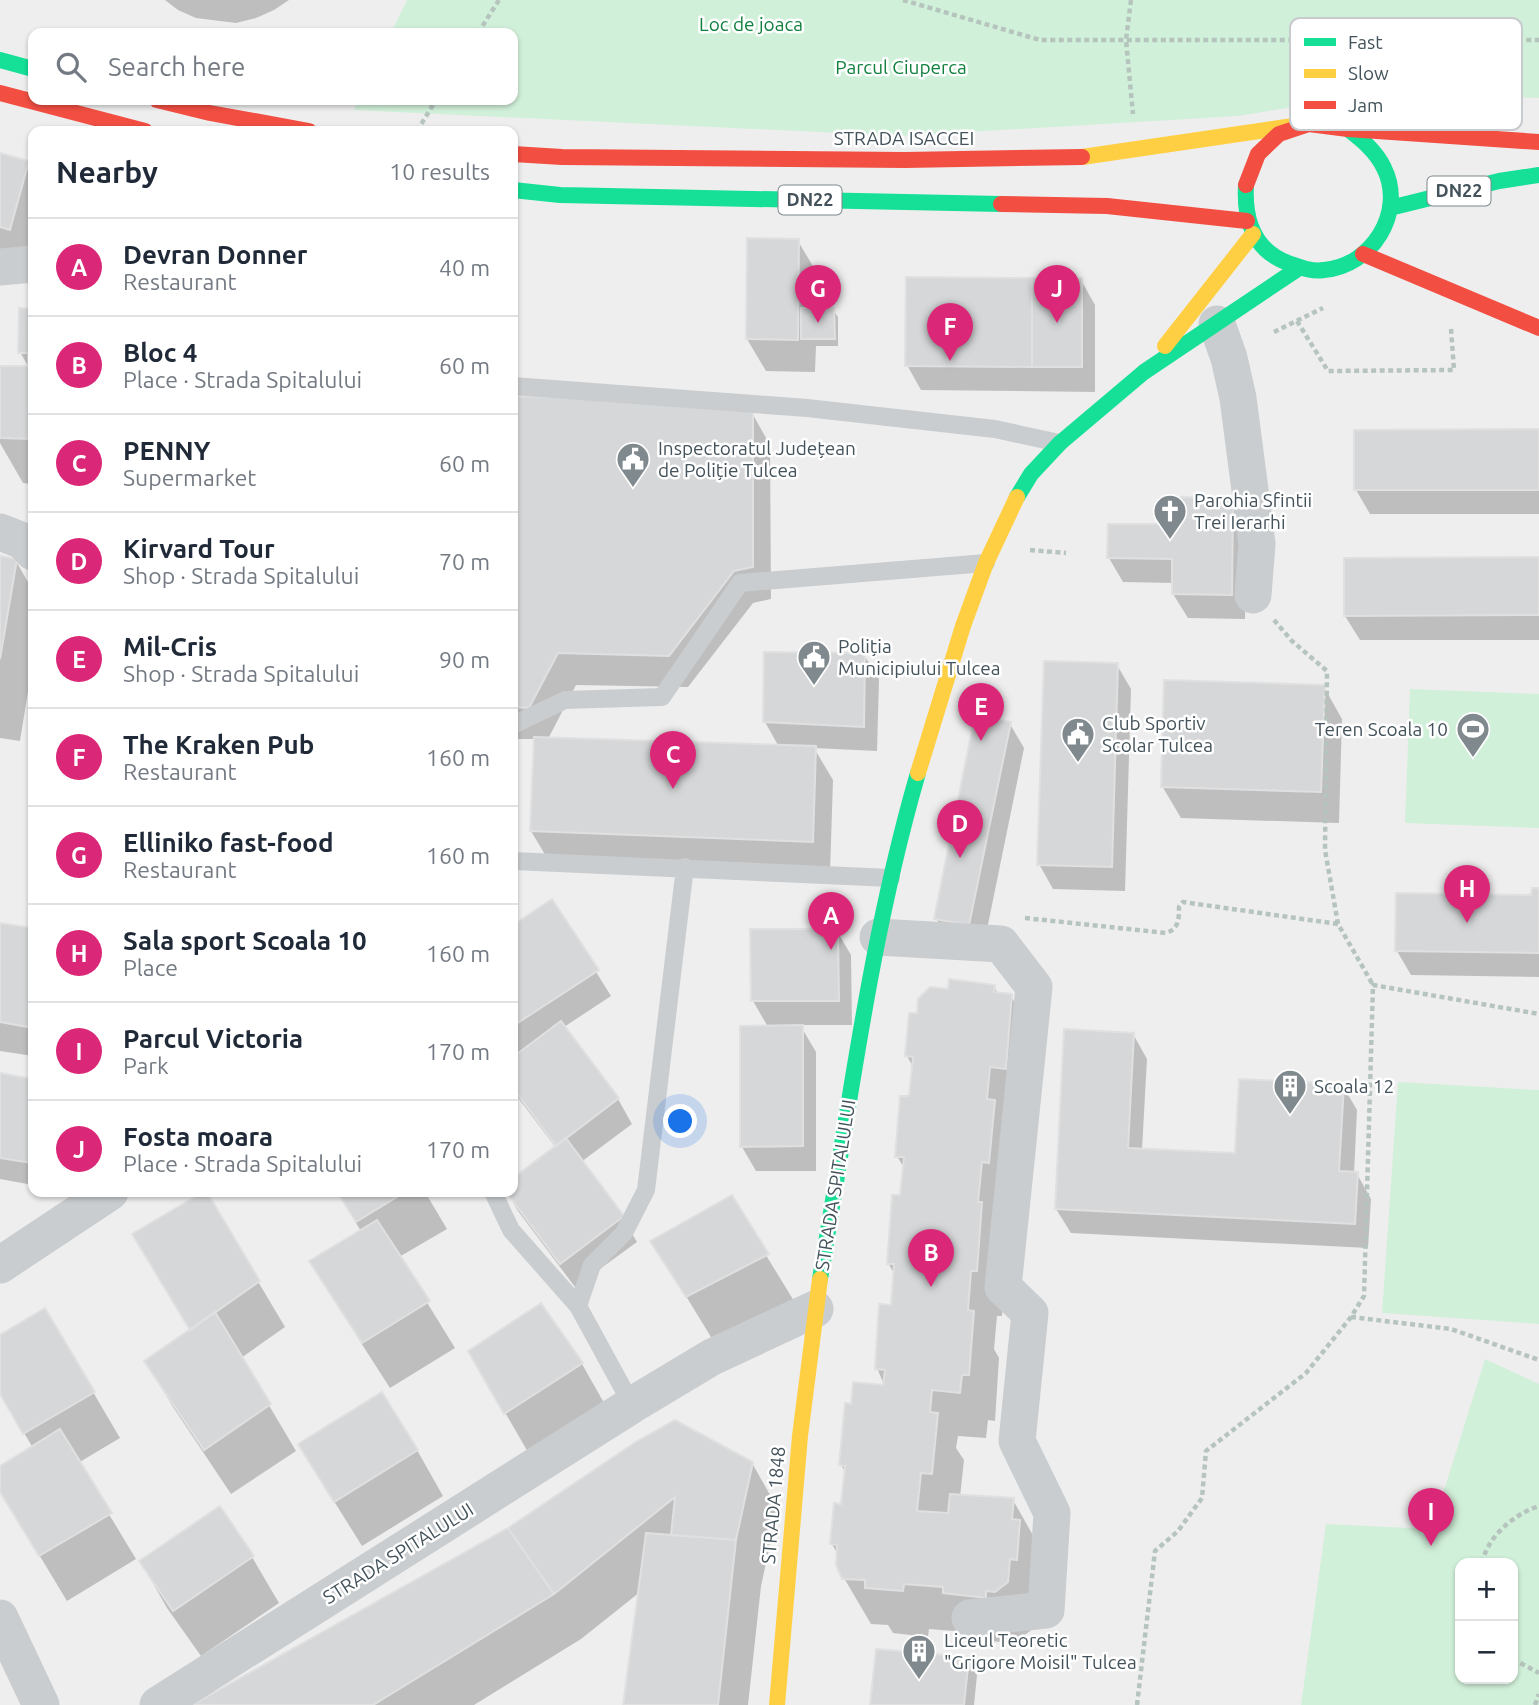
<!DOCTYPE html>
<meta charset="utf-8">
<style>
body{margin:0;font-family:Ubuntu,sans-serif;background:#f6f6f7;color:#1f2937}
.controls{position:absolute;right:21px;bottom:21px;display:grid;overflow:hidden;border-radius:14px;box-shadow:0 2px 5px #0004}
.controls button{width:63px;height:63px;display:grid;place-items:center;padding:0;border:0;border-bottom:2px solid #e0e1e3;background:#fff;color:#1f2937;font:35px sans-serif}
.you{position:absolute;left:681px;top:1122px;width:24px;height:24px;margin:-18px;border:5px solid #fff;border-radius:50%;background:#1a73e8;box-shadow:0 0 0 10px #1a73e833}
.badge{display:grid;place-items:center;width:46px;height:46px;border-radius:50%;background:#db2777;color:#fff;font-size:23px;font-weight:700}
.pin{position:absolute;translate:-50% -58px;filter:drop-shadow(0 2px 4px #0008)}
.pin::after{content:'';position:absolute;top:37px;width:24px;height:21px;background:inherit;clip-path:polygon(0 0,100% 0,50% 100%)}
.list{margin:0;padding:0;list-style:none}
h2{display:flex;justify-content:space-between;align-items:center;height:91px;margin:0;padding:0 28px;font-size:30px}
h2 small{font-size:23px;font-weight:400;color:#747a83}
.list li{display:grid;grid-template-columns:46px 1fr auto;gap:21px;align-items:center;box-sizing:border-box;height:98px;padding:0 28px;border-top:2px solid #e0e1e3}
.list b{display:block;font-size:26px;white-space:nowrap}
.list p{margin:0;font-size:23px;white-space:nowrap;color:#747a83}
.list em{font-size:23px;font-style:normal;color:#747a83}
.icon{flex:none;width:38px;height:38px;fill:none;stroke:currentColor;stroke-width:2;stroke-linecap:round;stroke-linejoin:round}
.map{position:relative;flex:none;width:1539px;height:1705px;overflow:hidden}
.search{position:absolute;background:#fff;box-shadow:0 2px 5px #0004;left:28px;top:28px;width:490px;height:77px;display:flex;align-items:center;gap:18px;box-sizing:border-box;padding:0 24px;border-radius:14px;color:#747a83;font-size:26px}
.panel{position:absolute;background:#fff;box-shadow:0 2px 5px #0004;left:28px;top:126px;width:490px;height:1071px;border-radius:14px}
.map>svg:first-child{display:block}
.green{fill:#d1f0da;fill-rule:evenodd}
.shadow{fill:#0003}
.building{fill:#d6d7d8;stroke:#e0e0e1;stroke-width:2}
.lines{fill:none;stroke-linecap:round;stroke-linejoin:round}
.path{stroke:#b6c4be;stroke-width:4.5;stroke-dasharray:5 3.5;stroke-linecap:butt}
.lane{stroke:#cacdcf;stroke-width:18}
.street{stroke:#cacdcf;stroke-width:37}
.fast{stroke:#16e098;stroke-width:16}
.slow{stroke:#ffcf43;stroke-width:16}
.jam{stroke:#f24e42;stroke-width:16}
.labels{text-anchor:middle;stroke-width:5;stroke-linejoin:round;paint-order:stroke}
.shield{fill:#fff;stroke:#7c878c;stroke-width:2}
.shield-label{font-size:18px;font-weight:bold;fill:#44535b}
.park-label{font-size:19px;fill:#11803f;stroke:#fff}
.street-label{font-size:19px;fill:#44535b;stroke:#fff}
.poi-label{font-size:19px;fill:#44535b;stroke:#fff;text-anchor:start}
.key{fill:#fff;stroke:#c7cbce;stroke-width:2}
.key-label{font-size:19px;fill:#44535b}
</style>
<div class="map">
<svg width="1539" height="1705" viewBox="0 0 1539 1705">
<rect width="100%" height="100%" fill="#efeeee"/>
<path class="green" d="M407 0H1539V98L1379 93 1238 116 902 136 354 110 358 100H513V33H391Z
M1410 689 1539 694V828L1405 823Z
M1398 1082 1539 1090V1324L1382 1313Z
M1485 1359 1539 1384V1705H1301L1326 1524 1432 1529ZM1460 1563H1513V1679H1460Z"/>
<path class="shadow" d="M165 0H289L274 10 256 18 236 23 196 18 178 10Z
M0 155 28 163 33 172V274L0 264Z
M798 241 817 273 816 310H833L838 317V346H816L815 372 766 371 747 339Z
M1081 280 1095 305V392L921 390 907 365Z
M20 310H33V484L23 483 0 443V368H29L20 352Z
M513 397 589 400 752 413 770 445 771 599 753 603 688 687 576 685 548 739 779 747 765 722 864 655 879 679 877 751 814 748 833 780 830 873 550 863 531 831 535 739H513Z
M1539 431V514H1370L1356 490Z
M1232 500 1246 524 1245 619 1188 618 1173 594 1174 583 1123 582 1109 558Z
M0 558 16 561 33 591V660L20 741 0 738Z
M1539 559V640H1360L1345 616Z
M1117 665 1131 689 1125 891 1053 889 1039 864Z
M1324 687 1342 719 1339 823 1181 818 1162 786Z
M1010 724 1024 748 983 949 950 943 936 918Z
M1539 889V977L1411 975 1397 951 1533 897Z
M552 901 611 996 564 1027 618 1099 632 1124 581 1162 622 1217 637 1242 575 1287 518 1211 507 1192H513V1180L556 1148 513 1091V927Z
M0 925 33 930V1056L0 1051Z
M837 931 851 955 852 1025H800L816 1052V1171H756L742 1147 768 1027 753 1001Z
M994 986 998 994 1011 996 1037 1042 1008 1250 1002 1316H997L994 1349 999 1358 995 1421 988 1420 986 1438 958 1436 956 1448 964 1460 960 1497 1013 1500 1039 1546 1034 1628 1022 1637 1012 1636 1011 1643 971 1639 967 1632 929 1629 928 1637 893 1633 888 1625 871 1624 844 1578 838 1555 832 1544 843 1506 846 1473 841 1465 852 1406 885 1387 877 1368 892 1307 895 1275 888 1263 902 1197 905 1170 897 1156 911 1098 914 1069 907 1056 919 1015 950 990Z
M1133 1034 1147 1059 1142 1150 1237 1155 1343 1086 1357 1110 1354 1174H1357L1371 1199 1368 1248 1071 1233 1056 1209Z
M0 1075 33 1081V1185L0 1179Z
M205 1192 285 1327 241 1358 296 1451 231 1494 173 1407 146 1362 192 1331Z
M337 1192H425L447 1229 399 1257 455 1348 390 1388 338 1307 312 1262 361 1231Z
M731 1198 794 1301 714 1342 653 1242Z
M541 1305 582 1364 608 1410 532 1459 470 1352Z
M0 1337 93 1392 120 1438 78 1463 136 1559 67 1601 0 1490V1468L33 1448 0 1392Z
M417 1450 443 1496 362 1546 327 1490Z
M752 1463 778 1509 761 1586 748 1705H625L640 1592 581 1639 474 1705H196Z
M252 1557 279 1603 201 1656 167 1608 141 1562Z
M968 1659 977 1675 974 1705H872Z"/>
<path class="building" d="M0 153 29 161 10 230 0 227Z
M747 238 799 239 798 340 746 339Z
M906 277 1032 278V367L905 366Z
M1032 278H1082V367H1032Z
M19 308 33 309V439L0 438V366H28V353H18Z
M801 308H834L835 339H801Z
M513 396 589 398 753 411V567L734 571 669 656 558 653 529 708 513 707Z
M1539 429V490H1354V430Z
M1173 497 1233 498 1232 595 1172 594V559L1107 558 1108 524H1172Z
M0 556 17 559 0 659Z
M1539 557V615L1344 616V558Z
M764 652 865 653 864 727 763 722Z
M1044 661 1118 663 1112 867 1037 865Z
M1164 680 1325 685 1321 792 1161 787Z
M975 715 1011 722 969 925 934 919Z
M534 737 816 746 813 842 530 831Z
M1532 888H1539V953L1395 951 1396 893 1531 895Z
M552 899 599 970 513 1026V925Z
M0 923 33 928V1028L0 1022Z
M750 929H838L839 1001H751Z
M949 979 995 985 994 992 1012 994 1006 1069 990 1067 987 1099 995 1100 989 1163 982 1162 978 1202H982L977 1271H971L968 1310 974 1311 969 1375H962L960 1393 932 1390 930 1412 938 1413 932 1474 921 1473 917 1511 948 1513 950 1494 1014 1498 1012 1519 1020 1520 1017 1560 1010 1559 1008 1582 995 1592 986 1591V1598L943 1593V1587L904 1584 903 1591 865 1588V1580L842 1579 836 1565 837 1545 830 1544 834 1503 841 1504 845 1466 839 1465 845 1403 851 1404 853 1382 883 1385 885 1370 875 1369 879 1304 891 1305 894 1264H887L892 1195H900L904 1157H895L900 1096H909L913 1057 905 1056 909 1013H917L918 999 930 987 948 989Z
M561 1021 619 1098 556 1146 513 1088V1057Z
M803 1025V1146L740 1147V1026Z
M1064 1029 1134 1033 1128 1148 1235 1153 1239 1079 1344 1084 1339 1171 1358 1172 1355 1224 1055 1209Z
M0 1073 33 1079V1163L0 1158Z
M566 1138 624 1216 560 1264 506 1192H513V1178Z
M203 1192H207L260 1281 190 1330 132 1234Z
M337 1192H405L356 1222Z
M732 1195 769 1254 686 1297 650 1241Z
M377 1220 430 1301 362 1343 309 1261Z
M541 1303 583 1363 504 1414 468 1351Z
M45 1308 95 1392 23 1434 0 1394V1335Z
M215 1312 271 1404 204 1450 144 1361Z
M382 1392 418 1450 334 1502 298 1444Z
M675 1420 753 1462 736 1540 671 1535 675 1497 554 1594 508 1528 634 1443Z
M60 1429 112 1513 39 1556 0 1492V1466Z
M220 1506 254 1556 173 1611 139 1561Z
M508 1528 554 1594 373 1705H192Z
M646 1533 736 1540 718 1705H623Z
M876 1649 969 1657 964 1705H870Z"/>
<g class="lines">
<path class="path" d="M903 0 1040 40H1539
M1131 0 1126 40 1133 114
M478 33 499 0
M417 131 436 100
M1297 321 1328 371 1454 370 1451 329
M1274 332 1323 308
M1030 550 1066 553
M1274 620 1292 641 1327 671 1325 850 1338 924 1373 985
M1025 918 1166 933C1179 929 1179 919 1179 907L1183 902 1338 924
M1351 1317 1451 1329 1539 1360
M1482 1563C1488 1536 1514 1514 1539 1506
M1513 1659 1539 1673
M1137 1705 1155 1551 1178 1531 1202 1498 1206 1451 1306 1373 1351 1317 1364 1296 1373 985 1539 1014
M1535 1705 1539 1694"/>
<path class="lane" d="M513 386 807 408 995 429 1059 443
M513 725 565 700 662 697 740 583 986 563
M513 861 891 878
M493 1192 511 1230 578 1306
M632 1405 578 1306 592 1265 624 1233 646 1190 685 867"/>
<path class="street" d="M0 267 33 264
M1217 324 1229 358 1238 398 1257 544 1253 595
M0 532 23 541 33 552
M878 937 1001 944 1034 987 1003 1287 1030 1313 1017 1441 1052 1513 1046 1610 970 1618
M0 1265 110 1192
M0 1618 41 1705
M158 1705 632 1405 712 1357 815 1309"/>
<path class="fast" d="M0 60 33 69
M1246 185C1244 219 1253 250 1288 263 1300 267 1311 272 1324 270 1372 266 1406 212 1384 168 1376 151 1362 140 1348 129
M513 190 560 195 1001 204
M1390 208 1499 181 1539 175
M1017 497 1031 474 1060 443 1144 372 1299 268
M820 1279C849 1110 870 938 918 773"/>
<path class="slow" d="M1082 157 1293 126
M1165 346 1253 234
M918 773 963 626 986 563 1017 497
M777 1705 800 1436 820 1279"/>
<path class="jam" d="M0 93 145 131
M157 100 210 113 309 131
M513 154 562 157 905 160 1082 157
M1246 185 1258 154 1279 134 1309 124 1348 129 1539 142
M1001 204 1107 206 1247 221
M1363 254 1539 328"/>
</g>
<defs>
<symbol id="civic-pin" viewBox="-11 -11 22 30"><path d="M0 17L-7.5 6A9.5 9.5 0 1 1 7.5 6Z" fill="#80898e" stroke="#fff"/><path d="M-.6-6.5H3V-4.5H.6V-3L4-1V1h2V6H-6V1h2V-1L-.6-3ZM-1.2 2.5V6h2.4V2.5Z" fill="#fff"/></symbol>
<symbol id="church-pin" viewBox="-11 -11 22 30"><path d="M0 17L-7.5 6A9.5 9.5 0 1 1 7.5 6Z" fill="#80898e" stroke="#fff"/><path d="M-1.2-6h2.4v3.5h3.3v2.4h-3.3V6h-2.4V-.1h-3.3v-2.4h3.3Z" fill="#fff"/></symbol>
<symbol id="stadium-pin" viewBox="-11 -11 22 30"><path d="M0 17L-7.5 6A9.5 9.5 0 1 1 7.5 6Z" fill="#80898e" stroke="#fff"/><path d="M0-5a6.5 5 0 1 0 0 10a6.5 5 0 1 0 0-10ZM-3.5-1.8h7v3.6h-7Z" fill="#fff"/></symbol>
<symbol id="building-pin" viewBox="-11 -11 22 30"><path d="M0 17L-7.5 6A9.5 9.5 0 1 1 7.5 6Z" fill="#80898e" stroke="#fff"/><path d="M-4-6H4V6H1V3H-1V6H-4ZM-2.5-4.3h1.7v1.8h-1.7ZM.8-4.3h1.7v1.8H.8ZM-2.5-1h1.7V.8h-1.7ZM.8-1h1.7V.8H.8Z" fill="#fff"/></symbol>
</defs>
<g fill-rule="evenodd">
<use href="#civic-pin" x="614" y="440" width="38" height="52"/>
<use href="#church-pin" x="1151" y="492" width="38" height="52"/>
<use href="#civic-pin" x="795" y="638" width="38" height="52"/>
<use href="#stadium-pin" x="1454" y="710" width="38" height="52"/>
<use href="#civic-pin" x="1059" y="715" width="38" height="52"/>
<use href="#building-pin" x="1271" y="1067" width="38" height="52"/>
<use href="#building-pin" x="900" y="1632" width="38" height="52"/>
</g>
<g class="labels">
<g class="shield">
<rect x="1427.5" y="176.5" width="63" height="29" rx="5"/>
<rect x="778.5" y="185.5" width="63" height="29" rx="5"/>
</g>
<g class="shield-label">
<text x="1459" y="197">DN22</text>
<text x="810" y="206">DN22</text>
</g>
<g class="park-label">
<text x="751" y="31">Loc de joaca</text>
<text x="901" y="74">Parcul Ciuperca</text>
</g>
<g class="street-label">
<text x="904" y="145">STRADA ISACCEI</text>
<text transform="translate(835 1185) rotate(-81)" y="7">STRADA SPITALULUI</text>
<text transform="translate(773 1505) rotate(-85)" y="7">STRADA 1848</text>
<text transform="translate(398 1553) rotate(-32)" y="7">STRADA SPITALULUI</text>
</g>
<g class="poi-label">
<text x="658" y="455">Inspectoratul Județean<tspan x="658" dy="22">de Poliție Tulcea</tspan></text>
<text x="1194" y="507">Parohia Sfintii<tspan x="1194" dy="22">Trei Ierarhi</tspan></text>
<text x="838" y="653">Poliția<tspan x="838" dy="22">Municipiului Tulcea</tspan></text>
<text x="1102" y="730">Club Sportiv<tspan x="1102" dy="22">Scolar Tulcea</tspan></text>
<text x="1448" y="736" text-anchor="end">Teren Scoala 10</text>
<text x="1314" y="1093">Scoala 12</text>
<text x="944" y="1647">Liceul Teoretic<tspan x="944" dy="22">"Grigore Moisil" Tulcea</tspan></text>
</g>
</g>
<rect x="1290" y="18" width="232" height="112" rx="10" class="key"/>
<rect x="1304" y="38" width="32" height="8" fill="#16e098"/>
<rect x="1304" y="69" width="32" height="9" fill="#ffcf43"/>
<rect x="1304" y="101" width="32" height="8" fill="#f24e42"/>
<g class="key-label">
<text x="1348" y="49">Fast</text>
<text x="1348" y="80">Slow</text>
<text x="1348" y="112">Jam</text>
</g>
</svg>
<div class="controls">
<button>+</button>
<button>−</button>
</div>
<div class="you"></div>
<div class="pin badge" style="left:831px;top:950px">A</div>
<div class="pin badge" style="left:931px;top:1287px">B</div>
<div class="pin badge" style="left:673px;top:789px">C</div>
<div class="pin badge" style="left:960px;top:858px">D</div>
<div class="pin badge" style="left:981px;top:741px">E</div>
<div class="pin badge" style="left:950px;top:361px">F</div>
<div class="pin badge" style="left:818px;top:323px">G</div>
<div class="pin badge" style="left:1467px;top:923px">H</div>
<div class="pin badge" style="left:1431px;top:1546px">I</div>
<div class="pin badge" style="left:1057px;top:323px">J</div>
<div class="search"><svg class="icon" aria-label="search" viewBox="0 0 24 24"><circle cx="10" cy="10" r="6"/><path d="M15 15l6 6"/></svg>Search here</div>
<section class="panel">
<h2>Nearby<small>10 results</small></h2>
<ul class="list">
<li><span class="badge">A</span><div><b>Devran Donner</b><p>Restaurant</p></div><em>40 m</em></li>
<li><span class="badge">B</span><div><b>Bloc 4</b><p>Place · Strada Spitalului</p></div><em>60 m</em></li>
<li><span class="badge">C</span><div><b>PENNY</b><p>Supermarket</p></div><em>60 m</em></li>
<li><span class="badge">D</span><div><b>Kirvard Tour</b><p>Shop · Strada Spitalului</p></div><em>70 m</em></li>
<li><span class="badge">E</span><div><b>Mil-Cris</b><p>Shop · Strada Spitalului</p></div><em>90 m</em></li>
<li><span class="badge">F</span><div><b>The Kraken Pub</b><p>Restaurant</p></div><em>160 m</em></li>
<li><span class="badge">G</span><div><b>Elliniko fast-food</b><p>Restaurant</p></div><em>160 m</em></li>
<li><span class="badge">H</span><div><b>Sala sport Scoala 10</b><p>Place</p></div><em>160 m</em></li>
<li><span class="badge">I</span><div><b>Parcul Victoria</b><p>Park</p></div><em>170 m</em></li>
<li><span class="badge">J</span><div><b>Fosta moara</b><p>Place · Strada Spitalului</p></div><em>170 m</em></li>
</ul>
</section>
</div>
